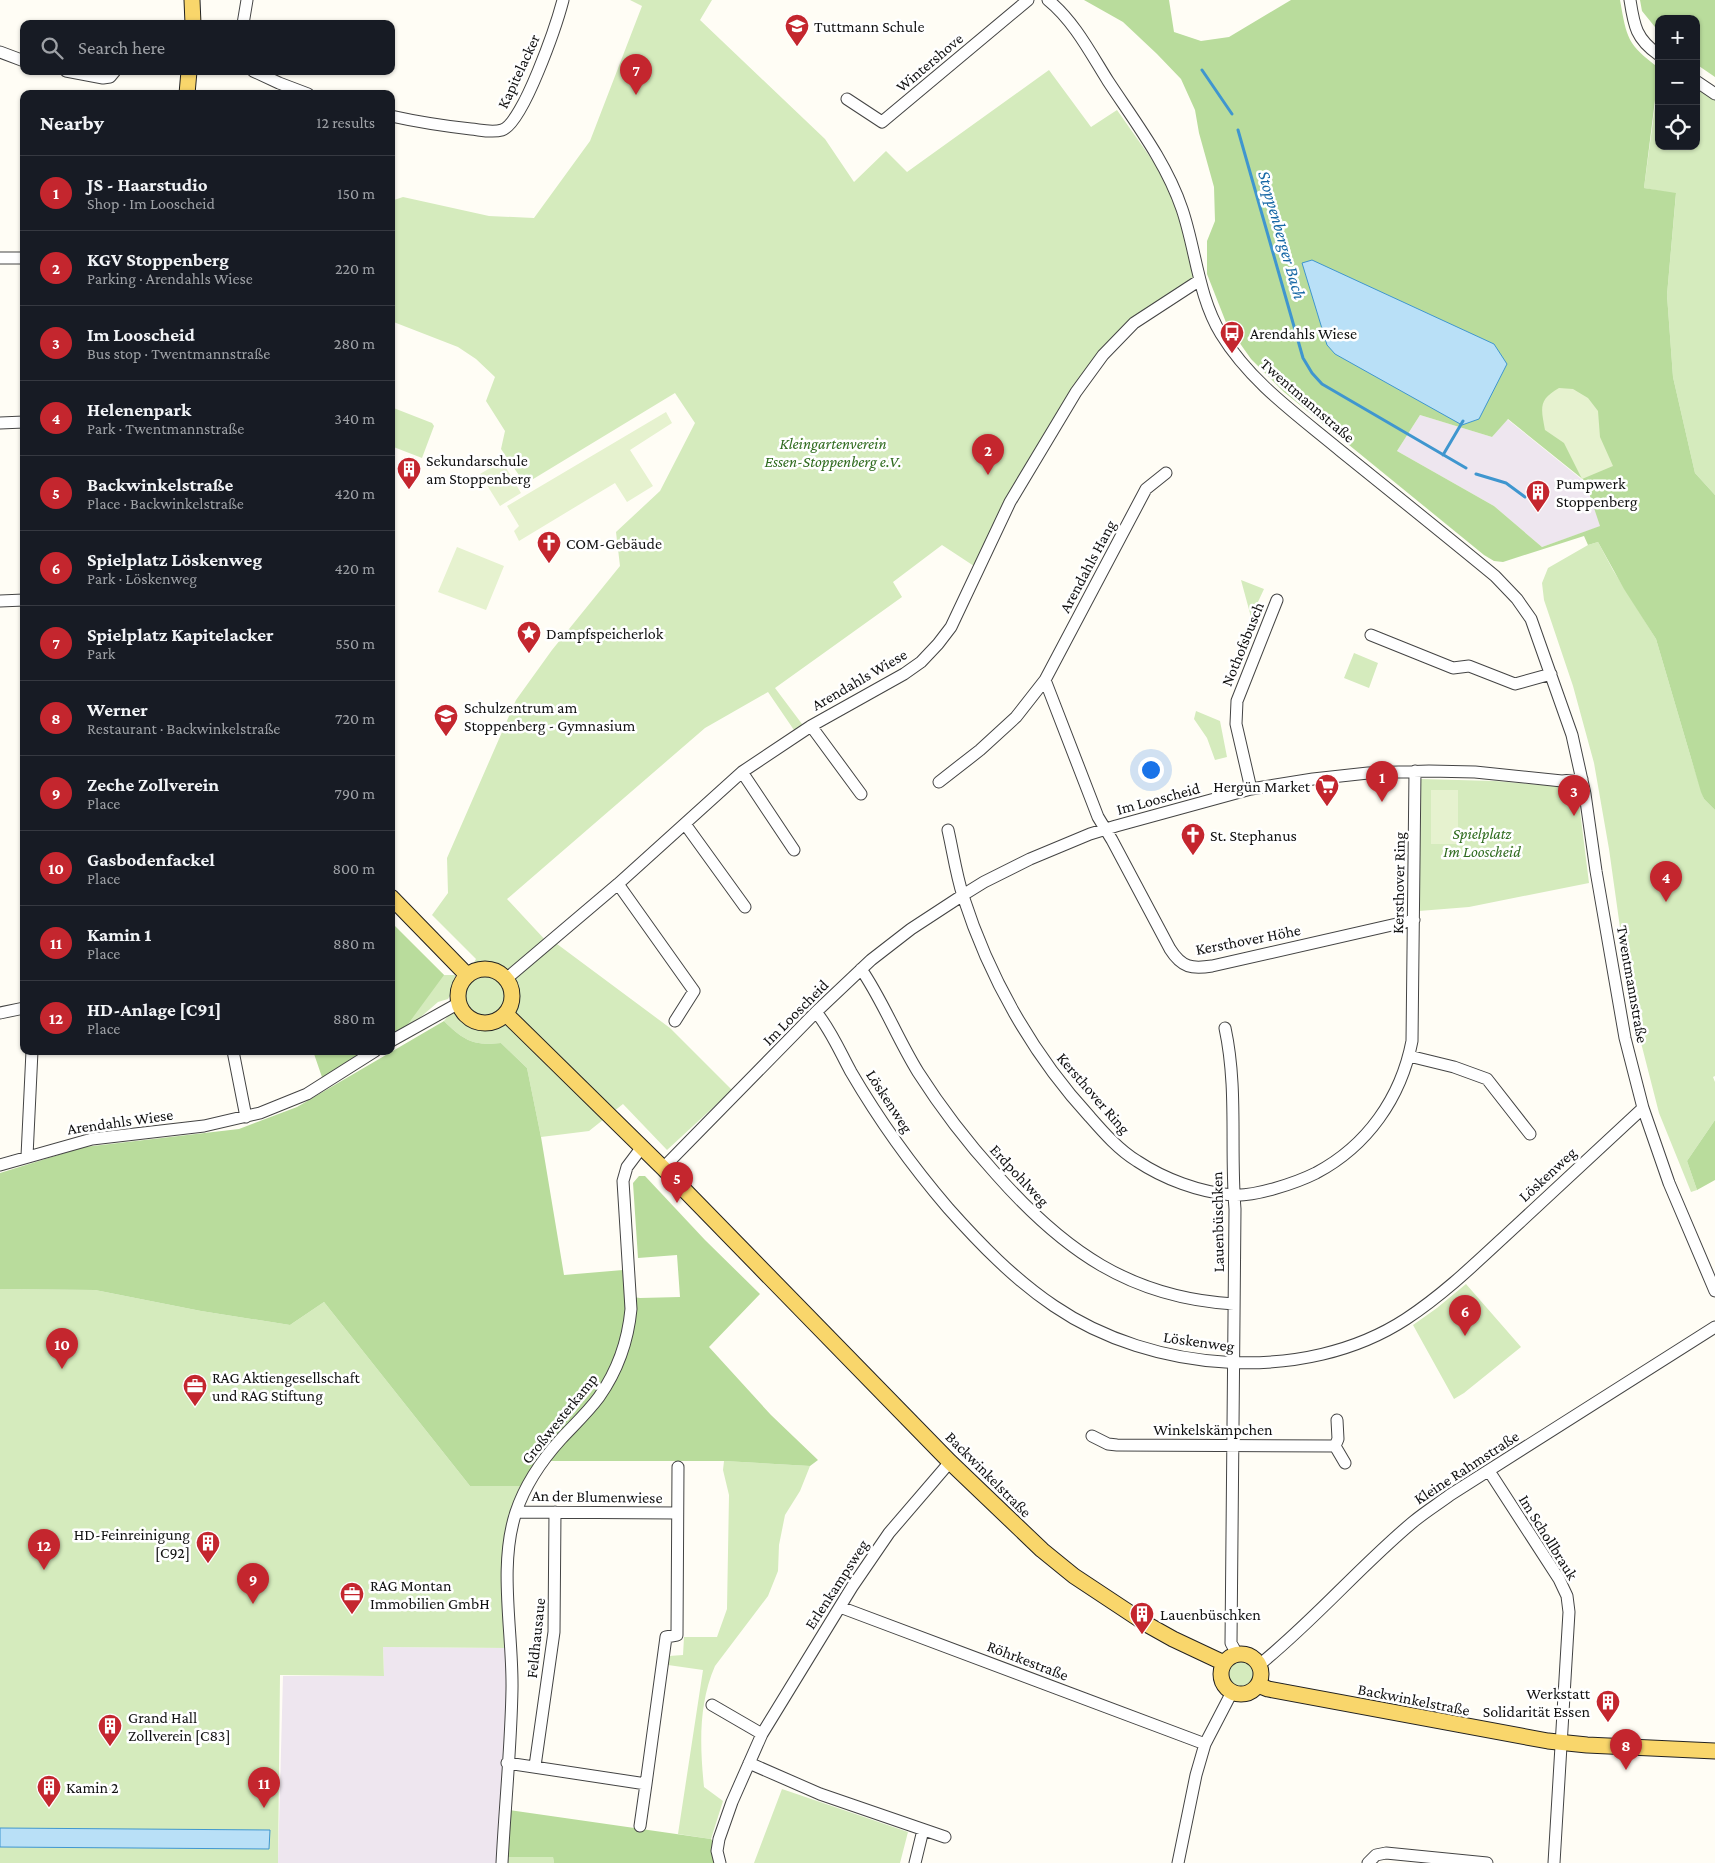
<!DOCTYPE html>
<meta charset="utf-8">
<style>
body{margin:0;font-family:"Crimson Pro",serif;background:#242831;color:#f1f3f6}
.controls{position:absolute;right:15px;top:15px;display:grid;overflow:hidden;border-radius:10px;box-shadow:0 1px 4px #0004}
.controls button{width:45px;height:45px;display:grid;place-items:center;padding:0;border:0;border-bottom:1px solid #363941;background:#171b24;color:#f1f3f6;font:25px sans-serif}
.you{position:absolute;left:1150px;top:769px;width:18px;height:18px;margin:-12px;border:4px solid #fff;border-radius:50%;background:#1a73e8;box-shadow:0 0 0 8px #1a73e833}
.badge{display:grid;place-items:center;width:32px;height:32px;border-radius:50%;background:#c4262e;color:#fff;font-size:16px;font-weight:700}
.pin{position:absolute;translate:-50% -41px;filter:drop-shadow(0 1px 2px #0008)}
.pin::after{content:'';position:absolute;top:26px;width:18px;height:15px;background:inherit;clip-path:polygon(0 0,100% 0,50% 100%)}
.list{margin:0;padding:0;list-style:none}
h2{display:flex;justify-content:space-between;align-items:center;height:65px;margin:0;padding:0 20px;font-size:21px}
h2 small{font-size:16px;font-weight:400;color:#9ea1a6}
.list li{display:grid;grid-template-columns:32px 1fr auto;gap:15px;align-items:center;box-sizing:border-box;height:75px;padding:0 20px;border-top:1px solid #363941}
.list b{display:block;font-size:19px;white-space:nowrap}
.list p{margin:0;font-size:16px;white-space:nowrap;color:#9ea1a6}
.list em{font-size:16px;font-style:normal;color:#9ea1a6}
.icon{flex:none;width:28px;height:28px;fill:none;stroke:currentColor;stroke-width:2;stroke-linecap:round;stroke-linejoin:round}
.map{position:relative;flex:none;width:1715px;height:1863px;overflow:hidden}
.search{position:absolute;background:#171b24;box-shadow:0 1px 4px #0004;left:20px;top:20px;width:375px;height:55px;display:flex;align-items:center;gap:12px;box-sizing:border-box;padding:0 18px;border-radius:10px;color:#9ea1a6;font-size:19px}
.panel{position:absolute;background:#171b24;box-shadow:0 1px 4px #0004;left:20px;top:90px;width:375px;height:965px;border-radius:10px}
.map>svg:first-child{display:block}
.industrial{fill:#eee6ef}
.green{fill:#d5ebbd}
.forest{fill:#b9dc9c;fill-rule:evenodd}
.pitch{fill:#e6f2cf}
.water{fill:#b9e0f7;stroke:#3f96cf}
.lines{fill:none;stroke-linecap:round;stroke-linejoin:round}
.stream{stroke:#3f96cf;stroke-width:3}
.minor-casing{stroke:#444;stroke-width:13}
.major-casing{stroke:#222;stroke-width:17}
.minor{stroke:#fff;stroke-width:11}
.major{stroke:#f9d66b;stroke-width:15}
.labels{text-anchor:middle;stroke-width:5;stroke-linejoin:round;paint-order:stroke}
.poi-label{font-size:16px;fill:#111;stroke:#fff;text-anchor:start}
.street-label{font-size:16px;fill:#111;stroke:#fff}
.park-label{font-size:16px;font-style:italic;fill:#2f6b1f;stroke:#fff}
.water-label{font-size:18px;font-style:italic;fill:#1768a6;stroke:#fff}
</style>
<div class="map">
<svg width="1715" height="1863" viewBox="0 0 1715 1863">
<rect width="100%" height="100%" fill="#fffdf5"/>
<path class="industrial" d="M1420 415 1492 437 1507 419 1585 482 1601 526 1542 547 1494 506 1397 451Z
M383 1647 508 1648 506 1863H278L283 1676H384Z"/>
<path class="green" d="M630 0H712L700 20 825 139 854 182 886 151 907 172 1049 70 1091 127 1117 110 1162 174 1173 200 1197 279 1101 354 977 568 942 545 893 582 902 597 775 688 805 728 796 733 768 692 705 728 507 899 548 943 553 941 670 1028 732 1090 667 1150 623 1104 589 1131 541 1137 527 1068 501 1043C473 1046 463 1040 444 1021L458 1003 460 985 476 959 432 915 448 893 447 858 516 700 552 650 620 566 616 532 660 491 695 423 675 393 525 484 501 449 505 431 486 401 495 377 476 359 458 347 391 321V201L403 197 489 216 534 218 590 141 642 6Z
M1659 76V146H1696V83L1715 96V495L1695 473 1673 377 1667 295 1676 194 1644 188Z
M391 407 432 423 434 426 422 458 391 446Z
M1598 542 1613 570 1656 639 1691 758 1704 799 1715 810V1076L1713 1077 1715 1082V1120L1687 1161 1697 1190 1691 1192 1659 1113 1638 1031 1624 956 1609 849 1594 763 1573 686 1544 600 1542 583 1548 568 1588 545Z
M1241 580 1264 589 1251 617Z
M1354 653 1378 663 1369 688 1344 678Z
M1196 711 1220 721 1227 757 1215 760 1207 738 1194 719Z
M1421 779 1495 781 1568 787 1578 795 1589 883 1469 907 1419 911Z
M391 923 444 975H455L456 985 448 999 438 1002 400 1035Z
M1466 1284 1521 1347 1464 1393 1454 1399 1413 1325 1437 1308Z
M0 1289 95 1290 201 1311 290 1325 324 1302 470 1486H523L516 1503 508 1648 383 1647 384 1676 280 1675 278 1863H0Z
M724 1461 810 1466 800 1491 785 1515 779 1545 778 1571 768 1596 715 1666C698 1705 700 1747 704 1787L723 1801 711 1839 678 1834 703 1670 668 1665 669 1656 683 1655 684 1637H717L727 1609 729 1495 723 1470Z
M1229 1674a12 12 0 1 1 24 0a12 12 0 1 1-24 0Z
M782 1789 908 1832 900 1863H754Z
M506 1857H553L554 1863H506Z"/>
<path class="forest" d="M1084 0H1169L1174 32 1201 41 1229 37 1291 0H1620C1627 39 1627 44 1659 68L1644 188 1676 193 1667 295 1673 377 1695 473 1715 495V810L1704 799 1701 792 1656 639 1624 589 1598 542 1588 545 1584 536 1503 562 1494 561 1484 555 1284 392 1251 359 1227 325 1207 274V241L1215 221 1214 187 1199 133 1195 110 1181 79 1157 54 1123 22ZM1420 415 1492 437 1508 419 1585 481 1600 526 1542 547 1494 506 1397 451Z
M1640 0H1715V77L1696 64V19H1659V32L1642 11Z
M391 922 444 975 400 1035 391 1040Z
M444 1021C463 1040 473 1046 501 1043L527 1068 541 1137 564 1275 623 1270 625 1296 640 1298 680 1297 677 1255 638 1258 633 1183 639 1176H645L705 1240 760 1294 709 1347 771 1415 818 1460 810 1466 724 1461H539L523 1486H470L324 1302 290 1325 201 1311 95 1290 0 1289V1173L84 1147 239 1129 297 1107Z
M313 1051H371L323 1080Z
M1715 1120V1180L1697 1190 1687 1161Z
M509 1810 711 1839 716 1846 717 1863H554L553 1857H506Z"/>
<path class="pitch" d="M1559 388 1573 389 1588 398 1598 411 1600 437 1613 466 1582 479 1564 443 1545 430C1541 408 1538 400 1559 388Z
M666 412 672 423 630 450 653 486 627 502 615 483 519 541 514 531 519 526 507 506Z
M502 461 521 493 500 506 480 474Z
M457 547 504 566 486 610 438 592Z
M1431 790H1458V844H1431Z"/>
<path class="water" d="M1312 260 1494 344 1507 364 1479 419 1462 425 1335 354 1327 345 1302 263Z
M0 1828 270 1830 269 1849 0 1847Z"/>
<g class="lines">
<path class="stream" d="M1202 70 1232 114
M1238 130 1303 358 1312 373 1322 384 1466 468
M1443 455 1463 421
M1476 474 1506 483 1525 497"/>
<defs>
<path id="minor" d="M1048 0C1074 21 1091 54 1108 81 1135 122 1166 162 1182 209 1196 250 1198 296 1221 334 1251 383 1299 416 1342 452 1393 493 1444 534 1495 576L1517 599 1531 619 1572 735 1585 794 1596 871 1625 1038 1643 1108 1669 1183 1715 1291
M1630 0C1634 26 1636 39 1659 55
M243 24 247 0
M0 52 24 61
M66 71 103 78 110 77 115 71
M253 71 279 83 308 94
M1696 81 1715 94
M847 99 882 122 1028 0
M391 116C418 122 444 126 471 129 481 130 492 133 502 130 523 124 557 23 563 0
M0 258H24
M0 423 24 422
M0 601 24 600
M1371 635 1453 668 1469 666 1515 684 1551 674
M1045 680 1098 817 1112 840 1170 949C1182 968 1192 969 1212 966L1414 920
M811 726 861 794
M742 772 794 850
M939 782 980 750 1016 717 1045 680 1146 489 1166 473
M1251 789 1236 724 1237 701 1277 600
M685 824 745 907
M948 830C953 852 956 874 963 896 989 977 1032 1054 1090 1117 1104 1133 1119 1150 1137 1161 1164 1179 1199 1192 1232 1195 1254 1197 1296 1183 1316 1173 1367 1146 1401 1098 1412 1041L1415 771
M618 884 694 991 675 1021
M861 969C883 1001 897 1038 918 1072 941 1108 967 1142 996 1174 1063 1250 1130 1298 1234 1304
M506 979 618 884 742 772 811 726 904 674 921 662 938 644 951 627 1010 502 1076 392 1103 355 1134 323 1200 280
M816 1012C831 1030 840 1052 851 1072 879 1120 912 1166 948 1208 980 1244 1014 1279 1054 1306 1152 1373 1305 1385 1406 1319 1447 1292 1481 1258 1517 1225 1559 1186 1601 1147 1643 1108
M0 1013 24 1008
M1225 1028C1238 1088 1230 1149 1235 1209L1231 1643 1237 1654
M391 1041 459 1003
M233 1051 246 1117
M1409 1056 1454 1067 1487 1079 1530 1134
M27 1156 32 1051
M0 1165 92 1139 204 1126 260 1113 307 1094 375 1051
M663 1168 816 1012 871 960 911 929 963 895 984 882 1030 859 1090 834 1116 826 1251 789 1313 779 1368 773 1429 771 1475 772 1562 781 1582 779
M1092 1436 1108 1444 1117 1445 1335 1446
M1335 1446 1338 1439 1337 1420
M1335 1446 1345 1463
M1489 1471 1559 1579 1567 1596 1569 1612 1554 1863
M516 1512 677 1513
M840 1607 1205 1744
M1259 1665C1314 1621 1359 1567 1413 1522 1425 1512 1438 1504 1450 1495L1715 1327
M712 1705 762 1734
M507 1763 646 1784 666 1637 677 1635 678 1467
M749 1763 820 1794 945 1837
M535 1766 554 1632 555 1512
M640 1826 646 1784
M502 1863C505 1805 511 1747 512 1689 513 1633 498 1566 516 1512 525 1485 542 1460 561 1439 574 1425 588 1412 599 1397 618 1370 628 1341 631 1309L623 1181 627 1167 642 1147
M720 1863 717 1851 719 1839 732 1802 762 1734 852 1587 889 1533 950 1462
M915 1863 923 1830
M1178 1863 1196 1775 1205 1744 1232 1692
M1368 1863 1376 1855 1386 1853 1487 1863"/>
<path id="major" d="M192 0 193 24
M187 94 189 71
M391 897 467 975
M458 996a27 27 0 1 1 54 0a27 27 0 1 1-54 0Z
M506 1014 663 1168 950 1462 1042 1550 1074 1576 1148 1625 1173 1639 1224 1663
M1221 1674a20 20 0 1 1 40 0a20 20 0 1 1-40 0Z
M1258 1685 1268 1689 1548 1741 1587 1745 1715 1751"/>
</defs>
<use href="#minor" class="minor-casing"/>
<use href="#major" class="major-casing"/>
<use href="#minor" class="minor"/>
<use href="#major" class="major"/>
</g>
<defs>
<symbol id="school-pin" viewBox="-11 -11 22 30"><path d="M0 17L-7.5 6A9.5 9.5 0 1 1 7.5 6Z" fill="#c4262e" stroke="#fff"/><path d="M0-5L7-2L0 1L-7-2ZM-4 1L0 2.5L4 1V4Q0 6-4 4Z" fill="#fff"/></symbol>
<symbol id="bus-pin" viewBox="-11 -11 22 30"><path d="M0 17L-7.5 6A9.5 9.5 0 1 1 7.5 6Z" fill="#c4262e" stroke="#fff"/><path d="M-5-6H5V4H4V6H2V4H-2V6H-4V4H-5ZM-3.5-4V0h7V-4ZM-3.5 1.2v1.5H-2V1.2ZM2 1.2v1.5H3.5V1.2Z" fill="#fff"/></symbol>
<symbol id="building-pin" viewBox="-11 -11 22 30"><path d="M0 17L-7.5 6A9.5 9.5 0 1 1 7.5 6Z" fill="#c4262e" stroke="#fff"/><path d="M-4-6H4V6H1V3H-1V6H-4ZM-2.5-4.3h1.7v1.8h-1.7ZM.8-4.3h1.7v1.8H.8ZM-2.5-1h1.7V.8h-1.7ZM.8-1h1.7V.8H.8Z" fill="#fff"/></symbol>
<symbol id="church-pin" viewBox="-11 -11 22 30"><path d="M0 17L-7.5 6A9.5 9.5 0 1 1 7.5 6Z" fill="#c4262e" stroke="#fff"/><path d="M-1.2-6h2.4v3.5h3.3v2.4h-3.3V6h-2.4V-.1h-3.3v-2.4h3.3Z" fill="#fff"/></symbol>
<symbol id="sight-pin" viewBox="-11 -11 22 30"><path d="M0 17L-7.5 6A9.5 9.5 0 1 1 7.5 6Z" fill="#c4262e" stroke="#fff"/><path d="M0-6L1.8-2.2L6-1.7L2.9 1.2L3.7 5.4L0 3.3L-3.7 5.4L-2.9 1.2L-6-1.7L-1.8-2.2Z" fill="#fff"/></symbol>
<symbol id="supermarket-pin" viewBox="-11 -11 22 30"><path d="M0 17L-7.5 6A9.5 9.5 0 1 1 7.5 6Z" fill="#c4262e" stroke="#fff"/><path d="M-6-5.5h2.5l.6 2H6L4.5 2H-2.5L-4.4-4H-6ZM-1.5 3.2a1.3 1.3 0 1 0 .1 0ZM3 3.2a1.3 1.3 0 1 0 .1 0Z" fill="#fff"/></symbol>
<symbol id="office-pin" viewBox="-11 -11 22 30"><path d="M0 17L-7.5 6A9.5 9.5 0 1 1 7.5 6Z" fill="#c4262e" stroke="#fff"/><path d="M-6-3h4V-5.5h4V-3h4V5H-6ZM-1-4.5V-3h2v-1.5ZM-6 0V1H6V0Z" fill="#fff"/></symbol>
</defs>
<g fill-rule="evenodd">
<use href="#school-pin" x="783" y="12" width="28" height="38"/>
<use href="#bus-pin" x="1218" y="319" width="28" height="38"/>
<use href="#building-pin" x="395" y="455" width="28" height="38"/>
<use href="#building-pin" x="1524" y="478" width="28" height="38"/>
<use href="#church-pin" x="535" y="529" width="28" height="38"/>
<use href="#sight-pin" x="515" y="619" width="28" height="38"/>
<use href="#school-pin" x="432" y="702" width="28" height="38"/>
<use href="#supermarket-pin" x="1313" y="772" width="28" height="38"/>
<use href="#church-pin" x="1179" y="821" width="28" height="38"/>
<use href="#office-pin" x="181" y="1372" width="28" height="38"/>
<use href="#building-pin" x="194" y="1529" width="28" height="38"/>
<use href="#office-pin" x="338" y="1580" width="28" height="38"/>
<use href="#building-pin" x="1128" y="1600" width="28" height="38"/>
<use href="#building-pin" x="1594" y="1688" width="28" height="38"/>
<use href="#building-pin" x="96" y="1712" width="28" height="38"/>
<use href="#building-pin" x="35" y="1773" width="28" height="38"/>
</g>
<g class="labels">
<g class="poi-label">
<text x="814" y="32">Tuttmann Schule</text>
<text x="1250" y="339">Arendahls Wiese</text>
<text x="426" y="466">Sekundarschule<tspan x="426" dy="18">am Stoppenberg</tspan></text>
<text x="1556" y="489">Pumpwerk<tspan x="1556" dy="18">Stoppenberg</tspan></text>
<text x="566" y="549">COM-Gebäude</text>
<text x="546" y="639">Dampfspeicherlok</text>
<text x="464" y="713">Schulzentrum am<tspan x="464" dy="18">Stoppenberg - Gymnasium</tspan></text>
<text x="1310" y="792" text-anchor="end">Hergün Market</text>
<text x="1210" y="841">St. Stephanus</text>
<text x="212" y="1383">RAG Aktiengesellschaft<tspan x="212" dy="18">und RAG Stiftung</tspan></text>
<text x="190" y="1540" text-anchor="end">HD-Feinreinigung<tspan x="190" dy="18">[C92]</tspan></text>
<text x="370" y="1591">RAG Montan<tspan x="370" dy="18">Immobilien GmbH</tspan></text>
<text x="1160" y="1620">Lauenbüschken</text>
<text x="1590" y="1699" text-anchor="end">Werkstatt<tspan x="1590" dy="18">Solidarität Essen</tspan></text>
<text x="128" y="1723">Grand Hall<tspan x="128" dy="18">Zollverein [C83]</tspan></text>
<text x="66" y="1793">Kamin 2</text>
</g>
<g class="street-label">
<text transform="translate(929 62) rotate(-40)" y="6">Wintershove</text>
<text transform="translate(518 71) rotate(-65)" y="6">Kapitelacker</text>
<text transform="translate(1308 400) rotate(41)" y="6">Twentmannstraße</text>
<text transform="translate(1087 566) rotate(-62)" y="6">Arendahls Hang</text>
<text transform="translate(1242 644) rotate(-68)" y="6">Nothofsbusch</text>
<text transform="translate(859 679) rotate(-30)" y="6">Arendahls Wiese</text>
<text transform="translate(1158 798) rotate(-15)" y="6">Im Looscheid</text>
<text transform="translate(1398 883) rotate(-89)" y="6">Kersthover Ring</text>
<text transform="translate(1248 939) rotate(-11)" y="6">Kersthover Höhe</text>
<text transform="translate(1633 984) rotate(80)" y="6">Twentmannstraße</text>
<text transform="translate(795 1012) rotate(-45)" y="6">Im Looscheid</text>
<text transform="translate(1094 1093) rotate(49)" y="6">Kersthover Ring</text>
<text transform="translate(890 1101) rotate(57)" y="6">Löskenweg</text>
<text transform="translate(120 1121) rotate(-8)" y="6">Arendahls Wiese</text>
<text transform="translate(1547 1174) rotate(-43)" y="6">Löskenweg</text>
<text transform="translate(1020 1175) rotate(47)" y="6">Erdpohlweg</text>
<text transform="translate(1217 1222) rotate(-91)" y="6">Lauenbüschken</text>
<text transform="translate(1199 1341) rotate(8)" y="6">Löskenweg</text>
<text transform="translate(559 1418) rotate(-51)" y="6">Großwesterkamp</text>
<text x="1213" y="1435">Winkelskämpchen</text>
<text transform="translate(1466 1467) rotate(-33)" y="6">Kleine Rahmstraße</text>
<text transform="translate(989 1474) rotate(45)" y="6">Backwinkelstraße</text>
<text transform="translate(597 1496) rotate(1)" y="6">An der Blumenwiese</text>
<text transform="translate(1549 1537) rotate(58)" y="6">Im Schollbrauk</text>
<text transform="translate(836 1584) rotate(-57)" y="6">Erlenkampsweg</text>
<text transform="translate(535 1638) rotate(-84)" y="6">Feldhausaue</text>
<text transform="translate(1028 1660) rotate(21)" y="6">Röhrkestraße</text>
<text transform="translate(1414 1699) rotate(11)" y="6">Backwinkelstraße</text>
</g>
<g class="park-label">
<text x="833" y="449">Kleingartenverein<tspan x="833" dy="18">Essen-Stoppenberg e.V.</tspan></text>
<text x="1482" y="839">Spielplatz<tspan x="1482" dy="18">Im Looscheid</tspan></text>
</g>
<g class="water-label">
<text transform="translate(1282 235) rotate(74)" y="6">Stoppenberger Bach</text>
</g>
</g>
</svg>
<div class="controls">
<button>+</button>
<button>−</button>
<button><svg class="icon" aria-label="locate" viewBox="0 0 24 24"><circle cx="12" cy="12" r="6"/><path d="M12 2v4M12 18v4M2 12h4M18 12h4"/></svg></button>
</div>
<div class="you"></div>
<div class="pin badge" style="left:1382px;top:802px">1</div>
<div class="pin badge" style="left:988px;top:475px">2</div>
<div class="pin badge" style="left:1574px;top:816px">3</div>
<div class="pin badge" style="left:1666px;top:902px">4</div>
<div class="pin badge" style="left:677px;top:1203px">5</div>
<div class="pin badge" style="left:1465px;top:1336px">6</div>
<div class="pin badge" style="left:636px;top:95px">7</div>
<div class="pin badge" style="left:1626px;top:1770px">8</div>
<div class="pin badge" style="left:253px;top:1604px">9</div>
<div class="pin badge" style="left:62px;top:1369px">10</div>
<div class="pin badge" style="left:264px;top:1808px">11</div>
<div class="pin badge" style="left:44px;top:1570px">12</div>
<div class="search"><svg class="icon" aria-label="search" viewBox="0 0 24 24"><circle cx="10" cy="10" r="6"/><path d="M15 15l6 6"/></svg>Search here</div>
<section class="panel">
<h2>Nearby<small>12 results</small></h2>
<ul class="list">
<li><span class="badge">1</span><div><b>JS - Haarstudio</b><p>Shop · Im Looscheid</p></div><em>150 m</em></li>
<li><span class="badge">2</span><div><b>KGV Stoppenberg</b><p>Parking · Arendahls Wiese</p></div><em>220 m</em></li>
<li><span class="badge">3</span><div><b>Im Looscheid</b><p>Bus stop · Twentmannstraße</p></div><em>280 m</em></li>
<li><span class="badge">4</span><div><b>Helenenpark</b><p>Park · Twentmannstraße</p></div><em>340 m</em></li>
<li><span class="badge">5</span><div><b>Backwinkelstraße</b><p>Place · Backwinkelstraße</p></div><em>420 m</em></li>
<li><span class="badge">6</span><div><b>Spielplatz Löskenweg</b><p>Park · Löskenweg</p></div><em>420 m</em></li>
<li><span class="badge">7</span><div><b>Spielplatz Kapitelacker</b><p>Park</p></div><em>550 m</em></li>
<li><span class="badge">8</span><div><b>Werner</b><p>Restaurant · Backwinkelstraße</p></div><em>720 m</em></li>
<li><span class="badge">9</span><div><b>Zeche Zollverein</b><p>Place</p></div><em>790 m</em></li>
<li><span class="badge">10</span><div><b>Gasbodenfackel</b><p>Place</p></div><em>800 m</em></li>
<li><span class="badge">11</span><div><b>Kamin 1</b><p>Place</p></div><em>880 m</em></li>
<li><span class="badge">12</span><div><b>HD-Anlage [C91]</b><p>Place</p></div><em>880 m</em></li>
</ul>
</section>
</div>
